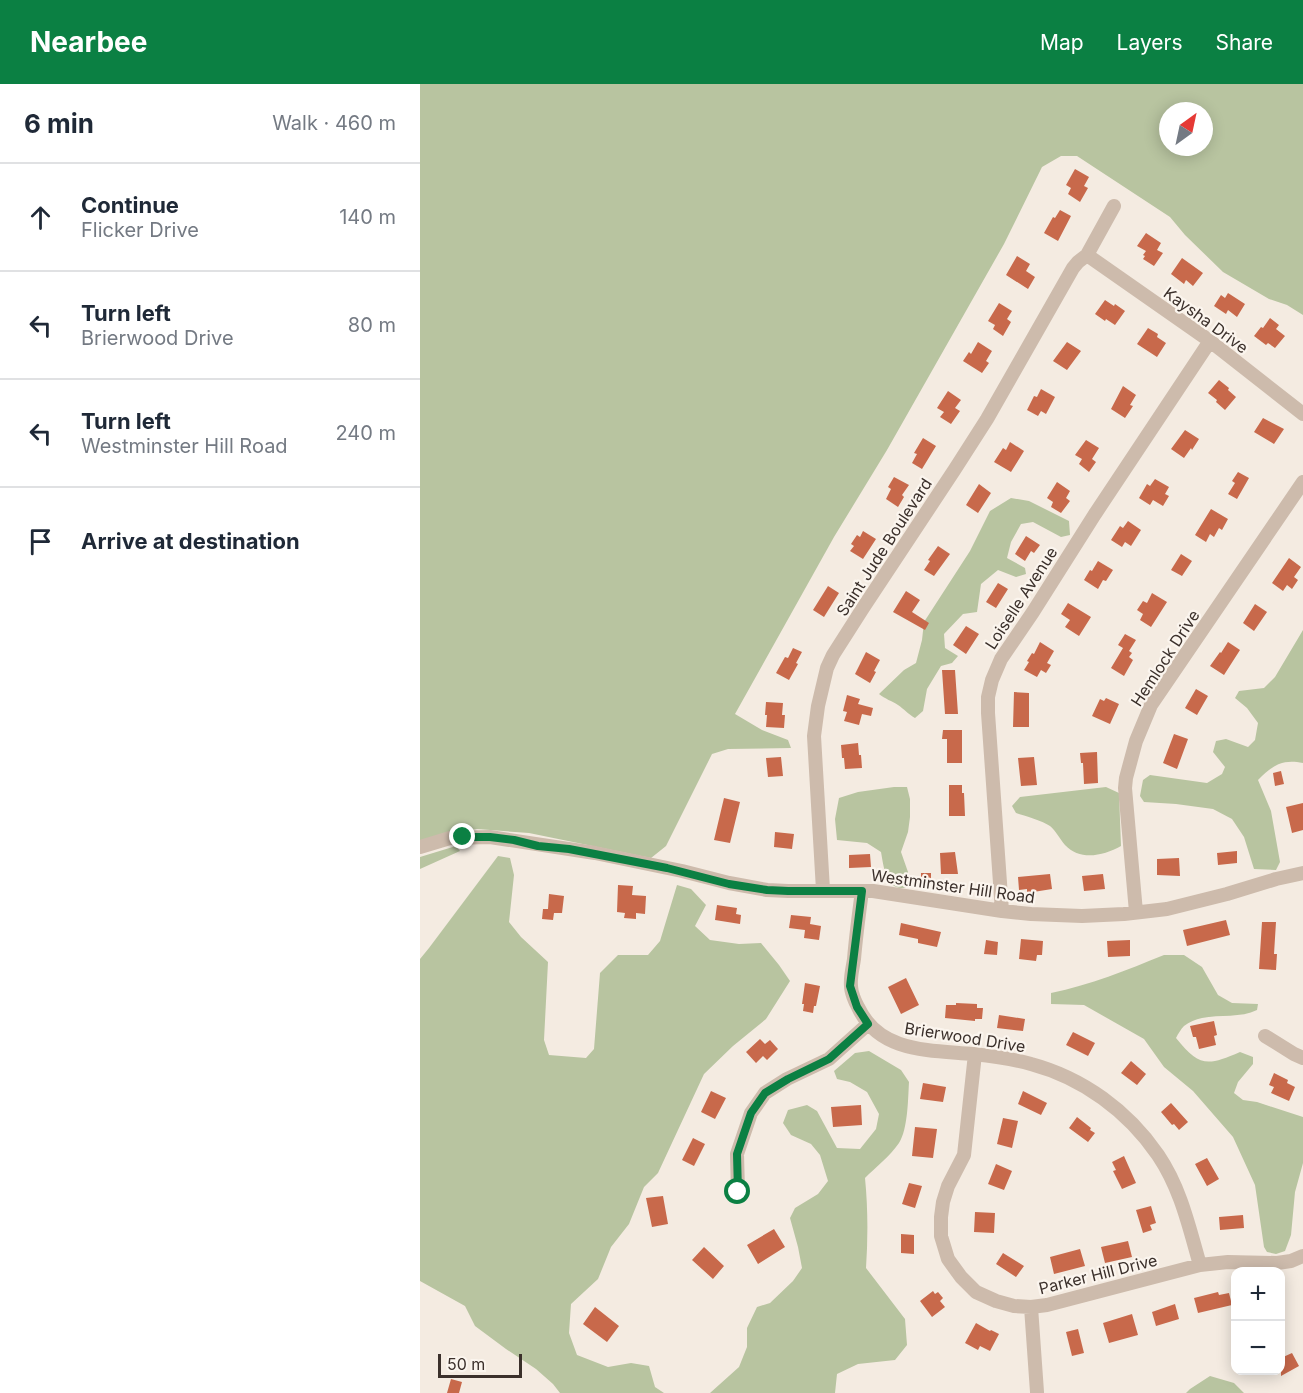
<!DOCTYPE html>
<meta charset="utf-8">
<style>
body{margin:0;font-family:Inter,sans-serif;background:#f2f2f3;color:#1f2937}
.controls{position:absolute;right:18px;bottom:18px;display:grid;overflow:hidden;border-radius:12px;box-shadow:0 3px 15px #0003}
.controls button{width:54px;height:54px;display:grid;place-items:center;padding:0;border:0;border-bottom:2px solid #e0e1e3;background:#fff;color:#1f2937;font:30px sans-serif}
.compass{position:absolute;left:739px;top:18px;width:54px;height:54px;border-radius:50%;background:#fff;box-shadow:0 3px 15px #0003;rotate:33deg}
.scale{position:absolute;left:18px;bottom:15px;width:84px;box-sizing:border-box;padding-left:6px;border:3px solid #3b302b;border-top:0;font-size:16px;line-height:21px;white-space:nowrap;color:#3b302b;-webkit-text-stroke:4px #fbf5ee;paint-order:stroke}
.stop{position:absolute;width:18px;height:18px;margin:-14px;border:4px solid #0b8043;border-radius:50%;background:#fff}
.stop.end{background:#0b8043;border-color:#fff;box-shadow:0 2px 6px #0008}
.list{margin:0;padding:0;list-style:none}
h2{display:flex;justify-content:space-between;align-items:center;height:78px;margin:0;padding:0 24px;font-size:26px}
h2 small{font-size:20px;font-weight:400;color:#747a83}
.list li{display:grid;grid-template-columns:39px 1fr auto;gap:18px;align-items:center;box-sizing:border-box;height:108px;padding:0 24px;border-top:2px solid #e0e1e3}
.list b{display:block;font-size:22px;white-space:nowrap}
.list p{margin:0;font-size:20px;white-space:nowrap;color:#747a83}
.list em{font-size:20px;font-style:normal;color:#747a83}
.icon{flex:none;width:33px;height:33px;fill:none;stroke:currentColor;stroke-width:2;stroke-linecap:round;stroke-linejoin:round}
.map{position:relative;flex:none;width:883px;height:1309px;overflow:hidden}
header{display:flex;align-items:center;gap:36px;box-sizing:border-box;height:84px;padding:0 30px;background:#0b8043;color:#fff}
header strong{font-size:28px}
nav{display:flex;gap:33px;margin-inline-start:auto;font-size:21px}
main{display:flex}
aside{flex:1;background:#fff}
.map>svg:first-child{display:block}
.green{fill:#b8c4a0;fill-rule:evenodd}
.building{fill:#c8694b}
.lines{fill:none;stroke-linecap:round;stroke-linejoin:round}
.minor{stroke:#cdbbac;stroke-width:14}
.route{stroke:#0b8043;stroke-width:8}
.labels{text-anchor:middle;stroke-width:4.5;stroke-linejoin:round;paint-order:stroke}
.street-label{font-size:16px;fill:#3b302b;stroke:#fbf5ee}
</style>
<header>
<strong>Nearbee</strong>
<nav><a>Map</a><a>Layers</a><a>Share</a></nav>
</header>
<main>
<aside>
<h2>6 min<small>Walk · 460 m</small></h2>
<ul class="list">
<li><svg class="icon" aria-label="ahead" viewBox="0 0 24 24"><path d="M12 20V5M6 11l6-6 6 6"/></svg><div><b>Continue</b><p>Flicker Drive</p></div><em>140 m</em></li>
<li><svg class="icon" aria-label="left" viewBox="0 0 24 24"><path d="M17 20v-9H6M10 6l-5 5 5 5"/></svg><div><b>Turn left</b><p>Brierwood Drive</p></div><em>80 m</em></li>
<li><svg class="icon" aria-label="left" viewBox="0 0 24 24"><path d="M17 20v-9H6M10 6l-5 5 5 5"/></svg><div><b>Turn left</b><p>Westminster Hill Road</p></div><em>240 m</em></li>
<li><svg class="icon" aria-label="arrive" viewBox="0 0 24 24"><path d="M6 21V4h12l-3 4 3 4H6"/></svg><div><b>Arrive at destination</b></div></li>
</ul>
</aside>
<div class="map">
<svg width="883" height="1309" viewBox="0 0 883 1309">
<rect width="100%" height="100%" fill="#f4ebe1"/>
<path class="green" d="M0 0H883V231L867 221 849 215 803 188 765 151 750 133 657 72H641L622 83 584 160 467 366 414 453 315 630 342 646 368 656 371 664 308 665 292 670 246 762 231 774 109 749 57 745 25 750 0 758ZM748 27H784V63H748Z
M591 414 609 417 649 437 650 451 641 453 613 438 601 440 591 458 587 474 605 484 606 490 596 493 578 486 561 500 557 528 543 530 524 550 525 564 538 572 532 579 521 582 507 605 503 627 495 634C488 630 484 625 478 621 472 617 465 615 459 610L484 586 496 579 502 556 504 538 550 467 570 427Z
M883 546V679C862 675 853 681 838 696L851 727 860 778 856 786 834 785 824 753 812 735 793 725 756 720 724 718 720 712 723 696 730 691 787 699 802 690 805 683 793 668 796 657 806 655 828 663 835 656 838 639 827 624 815 614 819 607 844 604 855 593Z
M474 703H487L490 715V733L488 748 481 768 488 788V803C466 809 464 784 461 768L447 759 417 756 415 735 419 714 438 708Z
M686 703 699 709 701 762C683 772 660 777 645 761 640 755 636 747 630 742 623 737 605 732 596 729L592 722 600 713Z
M36 762 40 767 0 785V773Z
M78 772 90 774 94 791 89 838 101 853 128 878 124 956 129 971 166 974 174 965 180 889 198 871H228L240 857 257 801 271 805 286 821 275 842 290 856 319 860 341 859 359 881 370 897 346 935 313 962 284 990 238 1089 224 1103 209 1140 191 1163 178 1195 151 1220 149 1249 157 1271 188 1283 211 1279 229 1282 235 1303 244 1309H140L133 1300 116 1285 86 1265 55 1242 45 1222 0 1197V875L9 864Z
M744 871H764L782 883 798 911 812 919 838 920 837 926C815 937 784 926 764 942 761 945 758 950 756 954 779 982 786 983 820 968L833 973V980L818 998 814 1009 823 1016 837 1018 883 1033V1079L875 1108 871 1151 865 1167 856 1170 847 1168 844 1163 835 1101 813 1053 773 1007 744 983 724 955 664 921 631 920V909C670 901 707 886 744 871Z
M449 967 481 986 489 998C488 1015 488 1045 479 1059 470 1072 456 1083 445 1094 448 1124 448 1154 446 1184L485 1235 487 1261 475 1276 438 1280 417 1290 415 1309H290L319 1283 327 1263V1244L337 1223 350 1219 373 1197 382 1184 378 1163 370 1134 375 1124 398 1110 408 1097 400 1071 391 1060 371 1051 363 1039 368 1026 387 1021 397 1027 417 1064 440 1065 456 1045 459 1030 447 1008 430 998 417 995 414 987 435 969Z
M790 1292 814 1299 824 1309H766L770 1305Z"/>
<path class="building" d="M655 85 669 93 664 102 668 104 660 118 648 110 651 104 646 101Z
M640 126 651 132 638 157 624 149 633 133 635 134Z
M726 149 741 159 737 166 743 169 734 182 723 175 725 172 723 171 726 167 717 162Z
M597 172 610 180 606 187 615 193 608 205 586 191Z
M762 174 783 189 773 202 766 196 764 200 751 190Z
M808 209 825 220 817 233 808 226 806 230 794 222 801 211 805 214Z
M685 216 694 222 695 220 705 227 695 241 686 235 685 237 675 230Z
M579 219 592 227 587 235 591 238 583 252 573 245 575 241 568 237Z
M850 234 859 241 856 245 865 252 855 264 848 259 846 261 834 252 841 243 843 244Z
M728 244 738 250 737 253 746 259 737 273 717 260Z
M558 258 572 267 566 277 569 279 562 289 543 277 549 268 551 270Z
M647 258 661 267 647 286 633 277Z
M799 296 809 304 808 306 816 313 805 326 796 318 797 316 788 309Z
M703 302 716 311 710 321 713 322 705 334 691 325Z
M621 305 635 313 626 330 621 327 618 332 607 326 614 312 617 313Z
M528 307 541 316 535 324 540 327 531 340 520 333 524 328 517 324Z
M843 334 864 345 854 360 834 348Z
M765 346 779 355 772 366 771 364 764 374 751 365Z
M503 354 516 362 502 385 492 379 497 370 494 369Z
M666 356 679 364 672 375 676 378 669 388 659 380 662 375 655 371Z
M590 358 604 367 591 388 574 378 583 364 586 366Z
M818 388 829 394 817 415 808 410 815 399 812 397Z
M474 393 489 401 482 411 484 413 478 423 466 415 471 405 468 403Z
M735 395 749 403 745 410 749 412 743 422 733 416 730 421 719 414 727 400 730 402Z
M637 398 650 407 646 414 650 417 641 429 631 423 633 418 627 414Z
M559 400 571 409 558 429 546 421Z
M791 425 808 435 802 446 799 444 794 453 790 450 786 458 775 451Z
M708 437 721 446 711 462 705 458 702 463 691 456 700 442 703 444Z
M443 447 456 455 443 475 430 467 434 462 431 460 437 451 440 453Z
M606 452 620 461 614 469 611 467 605 477 595 470Z
M518 462 530 470 514 492 504 486 510 477 508 476Z
M761 470 772 477 762 492 751 486Z
M869 474 881 483 874 493 878 496 872 505 867 501 863 507 852 499Z
M678 477 693 486 686 497 683 496 678 505 664 496 670 486 672 487Z
M578 499 588 505 576 524 566 518Z
M408 502 419 509 404 533 393 526Z
M486 507 500 516 492 528 509 539 505 546 473 528Z
M732 509 747 518 731 543 720 536 723 530 717 526 723 517 727 519Z
M648 519 671 533 659 552 645 543 650 536 641 530Z
M835 520 847 528 834 547 823 539Z
M546 542 559 550 546 570 533 561Z
M705 550 716 556 709 567 712 569 709 573 713 576 704 592 691 584 703 564 698 561Z
M620 558 634 567 627 579 631 581 626 589 621 586 617 593 604 586 609 578 607 577 612 569 614 570Z
M808 558 820 566 804 591 790 582 800 568 801 569Z
M373 564 382 568 376 579 378 580 369 596 356 589 365 573 368 574Z
M446 568 460 576 454 587 456 588 450 599 435 590Z
M522 586H535L538 630H525Z
M776 605 788 612 777 631 765 624Z
M594 608 609 609V643H593Z
M427 611 440 615 438 620 453 624 451 632 442 630 439 641 424 637 427 628 423 627Z
M686 614 699 620 690 640 672 632 680 615 684 617Z
M346 618 363 619 362 631H365L364 644 346 643 347 631H345Z
M523 646H542V679H527V655H522Z
M754 650 768 655 757 685 743 679Z
M438 659 439 671H441L442 684 425 685 424 674H422L421 661Z
M677 668 678 699 664 700 663 679H661L660 669Z
M361 673 363 692 348 693 346 674Z
M614 673 617 701 601 702 598 674Z
M861 687 864 700 855 702 853 689Z
M529 701H542V709H544L545 732H529Z
M304 714 320 718 310 759 294 756Z
M883 719V746L872 749 866 723Z
M355 748 374 750 372 765 354 763Z
M817 767V779L798 781 797 769Z
M535 768 538 790H521L520 769Z
M450 770 451 783 429 784V771Z
M759 774 760 792 737 791V775Z
M501 789H511V796L509 799H501Z
M630 790 632 805 607 809V805L599 806 598 793Z
M683 790 685 805 664 807 662 792Z
M198 801 213 802 212 811 226 812 225 830 216 829V835L204 834 205 829 197 828Z
M129 810 144 812 142 829H134L133 836 122 835 123 825H128Z
M297 821 317 824 316 830 321 831 320 840 295 836Z
M371 831 391 833 390 840 401 842 399 856 384 854 385 846 369 844Z
M806 836 810 851 767 862 763 846Z
M842 838H856L854 870H857L856 886 839 885Z
M481 839 521 848 517 863 498 859V855L479 851Z
M601 855 623 857 622 871H617L616 877 599 875Z
M566 856 578 858 577 871 564 870Z
M710 856V872L688 873 687 857Z
M486 894 499 921 481 930 468 903Z
M385 899 400 902 396 922H394L393 929 383 927 384 920H382Z
M536 919 557 920V924H563L562 935H555V937L525 934 526 921H536Z
M579 931 605 935 603 947 577 944Z
M794 937 797 951 794 952 796 961 779 965 776 953H773L770 942Z
M653 948 675 959 668 972 646 961Z
M340 955 345 960 350 956 358 965 347 976 343 972 336 979 326 968Z
M711 977 726 990 717 1001 701 989Z
M854 989 868 996 867 999 875 1003 869 1017 851 1009 854 1003 849 1001Z
M503 999 526 1003 523 1018 500 1015Z
M291 1007 306 1014 295 1035 281 1028Z
M603 1007 627 1019 621 1031 598 1020Z
M751 1019 768 1038 759 1046 754 1040 752 1041 741 1028Z
M441 1021 442 1041 413 1043 411 1023Z
M657 1033 671 1044 670 1046 675 1049 668 1058 649 1044Z
M583 1034 598 1037 592 1064 577 1060Z
M495 1043 517 1045 513 1074 492 1072Z
M273 1054 285 1060 274 1082 262 1076Z
M704 1072 716 1099 702 1105 693 1087 696 1086 692 1078Z
M787 1074 799 1095 787 1102 775 1080Z
M576 1080 592 1087 584 1106 568 1100Z
M489 1099 502 1102 495 1124 482 1120Z
M243 1112 248 1140 232 1143 226 1114Z
M731 1122 736 1139 730 1141 732 1146 723 1149 716 1126Z
M555 1128 575 1129 574 1149 554 1148Z
M823 1131 824 1144 800 1146 799 1133Z
M354 1145 365 1163 338 1180 327 1161Z
M481 1150 494 1151V1170L481 1169Z
M708 1157 712 1173 685 1179 681 1163Z
M284 1163 304 1182 293 1195 272 1176Z
M660 1165 665 1182 634 1190 630 1173Z
M583 1169 604 1182 596 1193 576 1180Z
M513 1207 515 1210 518 1208 523 1214 520 1217 525 1223 512 1233 500 1217Z
M798 1208 799 1211 809 1209 812 1221 778 1229 774 1214Z
M755 1220 759 1235 736 1242 732 1228Z
M175 1223 199 1242 187 1258 163 1240Z
M712 1230 718 1251 689 1259 683 1239Z
M556 1239 570 1247 571 1246 579 1250 570 1267 560 1262 558 1266 545 1259Z
M658 1245 664 1269 652 1272 646 1248Z
M872 1269 879 1282 861 1292V1274Z
M31 1295 42 1298 39 1309H27Z"/>
<g class="lines">
<path class="minor" d="M667 171 790 257 883 330
M0 763 30 754 70 753 175 769 262 787 309 799 347 806 368 807H453L582 827 611 830 662 832 704 830 747 825 807 810 856 795 883 789
M403 806 394 652 398 622 407 584 413 571 443 524 535 385 567 335 653 184 658 178 667 171 694 122
M442 807C439 829 436 852 434 875 433 883 430 893 431 902 431 908 435 918 438 923 459 969 510 966 553 970 571 972 594 975 611 980 663 994 708 1027 738 1071 761 1105 769 1143 780 1181
M582 827 568 629V613L572 596 581 575 613 528 675 430 790 257
M716 828 705 704 706 694 716 657 731 621 883 398
M845 952 874 970 883 974
M555 970 544 1071 528 1102 523 1118 521 1133V1152L528 1175 541 1193 556 1208 576 1217 594 1222 611 1223 627 1221 780 1181 808 1178 857 1179 871 1177 883 1172
M318 1108 317 1070 331 1029 345 1009 367 995 409 975 448 940
M611 1223 617 1308"/>
</g>
<g class="lines">
<path class="route" d="M43 753H70L94 756 118 762 149 765 247 784 309 800 347 806 368 807H442L430 902 437 923 448 940 409 975 368 995 345 1009 331 1029 317 1070 318 1108"/>
</g>
<g class="labels">
<g class="street-label">
<text transform="translate(786 236) rotate(36)" y="6">Kaysha Drive</text>
<text transform="translate(464 463) rotate(-57)" y="6">Saint Jude Boulevard</text>
<text transform="translate(601 514) rotate(-57)" y="6">Loiselle Avenue</text>
<text transform="translate(745 574) rotate(-57)" y="6">Hemlock Drive</text>
<text transform="translate(533 802) rotate(8)" y="6">Westminster Hill Road</text>
<text transform="translate(545 953) rotate(9)" y="6">Brierwood Drive</text>
<text transform="translate(678 1190) rotate(-14)" y="6">Parker Hill Drive</text>
</g>
</g>
</svg>
<div class="controls">
<button>+</button>
<button>−</button>
</div>
<svg class="compass" viewBox="-18 -18 36 36"><path d="M0-13l5 13h-10z" fill="#e53935"/><path d="M0 13l5-13h-10z" fill="#747a83"/></svg>
<div class="scale">50 m</div>
<div class="stop" style="left:318px;top:1108px"></div>
<div class="stop end" style="left:43px;top:753px"></div>
</div>
</main>
